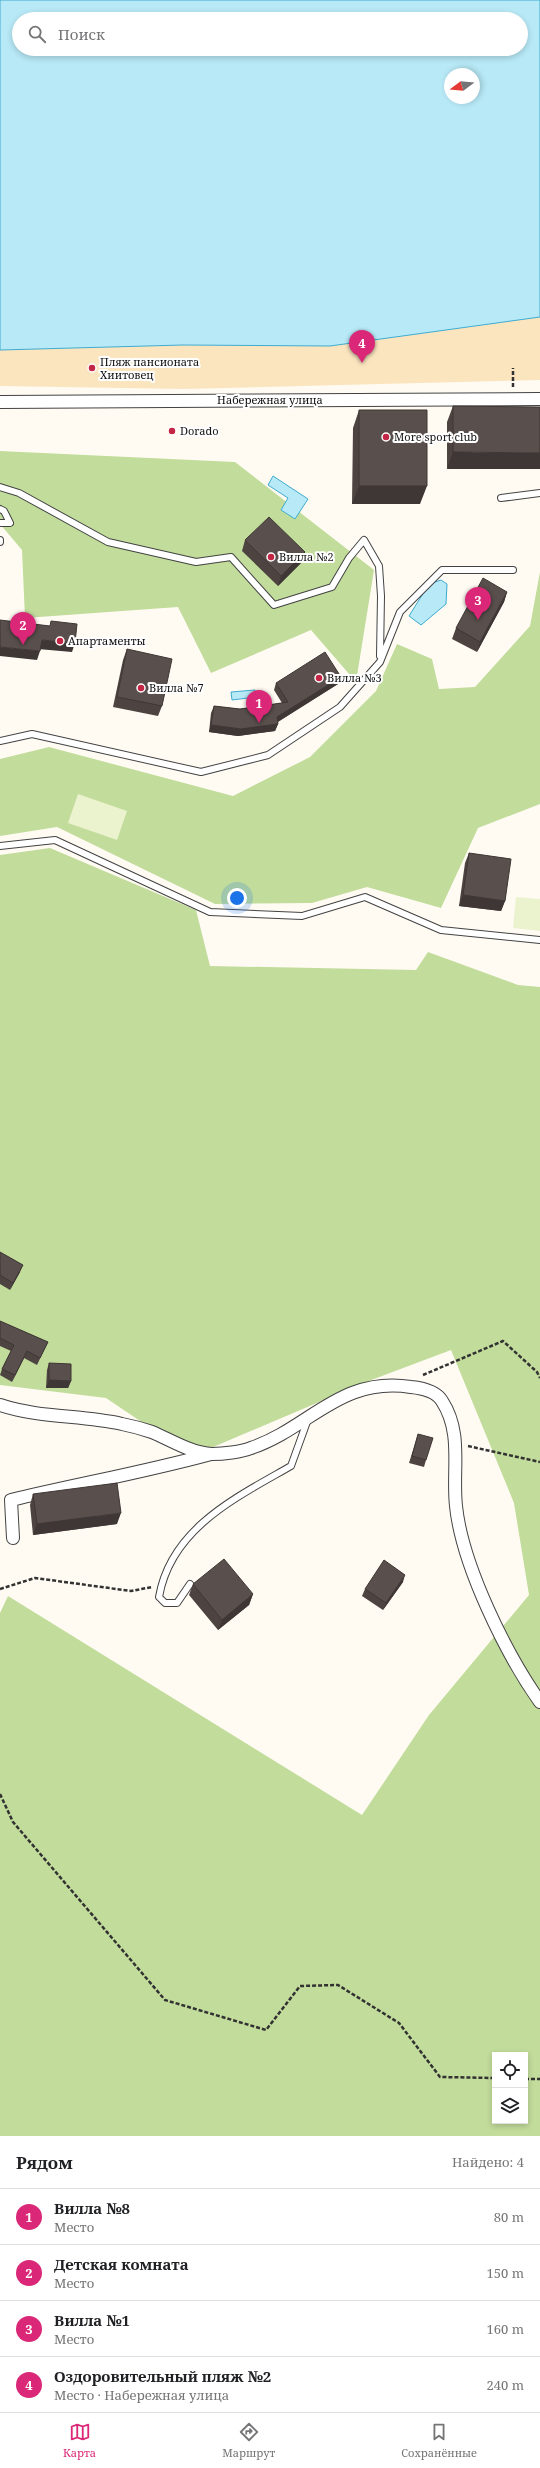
<!DOCTYPE html>
<html lang="ru">
<meta charset="utf-8">
<style>
body{margin:0;font-family:"Noto Serif",serif;background:#f6f6f6;color:#202124}
.controls{position:absolute;right:12px;bottom:12px;display:grid;overflow:hidden;border-radius:0px;box-shadow:0 2px 6px #0003}
.controls button{width:36px;height:36px;display:grid;place-items:center;padding:0;border:0;border-bottom:1px solid #e0e0e0;background:#fff;color:#202124;font:20px sans-serif}
.compass{position:absolute;left:444px;top:68px;width:36px;height:36px;border-radius:50%;background:#fff;box-shadow:0 2px 6px #0003;rotate:254deg}
.you{position:absolute;left:237px;top:898px;width:14px;height:14px;margin:-10px;border:3px solid #fff;border-radius:50%;background:#1a73e8;box-shadow:0 0 0 6px #1a73e833}
.badge{display:grid;place-items:center;width:26px;height:26px;border-radius:50%;background:#db2777;color:#fff;font-size:13px;font-weight:700}
.pin{position:absolute;translate:-50% -33px;filter:drop-shadow(0 1px 2px #0008)}
.pin::after{content:'';position:absolute;top:21px;width:14px;height:12px;background:inherit;clip-path:polygon(0 0,100% 0,50% 100%)}
.list{margin:0;padding:0;list-style:none}
h2{display:flex;justify-content:space-between;align-items:center;height:52px;margin:0;padding:0 16px;font-size:17px}
h2 small{font-size:13px;font-weight:400;color:#757577}
.list li{display:grid;grid-template-columns:26px 1fr auto;gap:12px;align-items:center;box-sizing:border-box;height:56px;padding:0 16px;border-top:1px solid #e0e0e0}
.list b{display:block;font-size:15px;white-space:nowrap}
.list p{margin:0;font-size:13px;white-space:nowrap;color:#757577}
.list em{font-size:13px;font-style:normal;color:#757577}
.icon{flex:none;width:22px;height:22px;fill:none;stroke:currentColor;stroke-width:2;stroke-linecap:round;stroke-linejoin:round}
.map{position:relative;flex:none;width:540px;height:2136px;overflow:hidden}
.search{position:absolute;background:#fff;box-shadow:0 2px 6px #0003;left:12px;right:12px;top:12px;height:44px;display:flex;align-items:center;gap:10px;box-sizing:border-box;padding:0 14px;border-radius:22px;color:#757577;font-size:15px}
.sheet{height:276px;background:#fff}
nav{display:flex;justify-content:space-around;align-items:center;box-sizing:border-box;height:56px;border-top:1px solid #e0e0e0;background:#fff;font-size:11px;color:#757577}
nav a{display:grid;justify-items:center;gap:2px}
nav .on{color:#db2777}
.map>svg:first-child{display:block}
.forest{fill:#c2dc9b;fill-rule:evenodd}
.sand{fill:#fbe5bf}
.pitch{fill:#ebf2ce}
.water{fill:#b8e9f7;stroke:#3eabcf;fill-rule:evenodd}
.lines{fill:none;stroke-linecap:round;stroke-linejoin:round}
.lane-casing{stroke:#434343;stroke-width:8}
.street-casing{stroke:#434343;stroke-width:14}
.path{stroke:#323232;stroke-width:2.5;stroke-dasharray:4 2;stroke-linecap:butt}
.lane{stroke:#fff;stroke-width:6}
.street{stroke:#fff;stroke-width:12}
.wall{fill:#4d4441}
.shaded-wall{fill:#3e3735}
.building{fill:#594f4c;stroke:#3e3735}
.poi-dot{fill:#c32545;stroke:#fff;stroke-width:1.5}
.labels{text-anchor:middle;stroke-width:4;stroke-linejoin:round;paint-order:stroke}
.poi-label{font-size:11px;fill:#101010;stroke:#fff;text-anchor:start}
.street-label{font-size:11px;fill:#101010;stroke:#fff}
</style>
<div class="map">
<svg width="540" height="2136" viewBox="0 0 540 2136">
<rect width="100%" height="100%" fill="#fffbf3"/>
<path class="forest" d="M0 451 235 462 374 570 356 682 311 630 211 673 178 607 25 618 22 550 0 524Z
M540 572V804L478 828 441 908 367 887 312 903 215 904 57 827 0 836V759L49 747 233 796 310 757 376 691 397 644 432 659 439 689 475 687 530 626Z
M50 848 196 910 210 966 416 970 428 952 518 985 540 987V2136H0V1613L8 1596 362 1815 429 1715 529 1595 514 1503 451 1350 366 1382 192 1456 106 1398 0 1385V855ZM495 2055H525V2121H495Z"/>
<path class="sand" d="M540 317V380L183 389 0 386V350L183 345 330 346Z"/>
<path class="pitch" d="M78 794 127 811 117 840 68 823Z
M516 897 540 899V931L513 928Z"/>
<path class="water" d="M0 0H540V317L330 346 183 345 0 350ZM19 19H521V49H19ZM450 74H474V98H450Z
M273 476 308 499 295 519 281 510 288 498 268 485Z
M441 580 447 584 446 604 421 625 409 616 429 584Z
M255 690 256 697 232 700 231 692Z"/>
<g class="lines">
<defs>
<path id="lane" d="M0 487 19 493 108 542 196 562 231 557 274 605 332 587 349 558 364 540 379 566 381 596 380 656
M501 498 540 493
M0 509 4 511 10 523H0
M0 540V542
M0 741 32 734 201 772 268 755 340 707 380 662 400 612 442 570H513
M0 846 55 840 210 912 302 916 365 897 441 930 540 940
M190 1584 177 1603H165L159 1597C171 1528 237 1497 291 1466L308 1419"/>
<path id="street" d="M0 402 540 399
M0 1405C39 1418 82 1415 122 1424 132 1426 143 1429 152 1432 171 1440 191 1453 212 1454 223 1454 241 1452 251 1448 310 1428 340 1376 411 1387 421 1388 436 1391 442 1401 463 1433 452 1470 456 1506 462 1565 506 1654 540 1702
M13 1538 11 1500C78 1484 145 1472 211 1454"/>
</defs>
<use href="#lane" class="lane-casing"/>
<use href="#street" class="street-casing"/>
<path class="path" d="M513 387V368
M423 1375 503 1341 537 1372 540 1378
M468 1446 540 1462
M0 1589 35 1578 131 1591 152 1587
M0 1794 13 1822 165 2000 266 2030 300 1986 338 1985 399 2023 440 2077 495 2078
M525 2079H540"/>
<use href="#lane" class="lane"/>
<use href="#street" class="street"/>
</g>
<path class="wall" d="M453 406 540 407 447 469V422Z
M359 410 420 504H352L353 428Z
M245 540 305 552 301 563 278 586 242 551Z
M507 592 504 602 477 652 452 639 456 628Z
M127 649 162 706 158 716 113 707 123 660Z
M276 683 338 684 278 722V724L275 731 238 736 209 732 211 713 214 706 240 709 282 703 274 690Z
M469 853 505 901 501 911 459 906 465 863Z
M0 1252 20 1272 10 1290 0 1284Z
M0 1321 48 1342 45 1348 37 1365 24 1358 12 1382 0 1375 2 1369 11 1351 0 1346Z
M49 1363 71 1381 68 1388H46L47 1370Z
M418 1434 426 1460 424 1467 409 1463Z
M33 1494 117 1524 33 1535 30 1505Z
M403 1582 383 1610 362 1596 365 1589Z
M193 1584 253 1594 249 1605 218 1630 189 1595Z"/>
<path class="shaded-wall" d="M453 452 540 453V469H447Z
M359 486H427L420 504H352Z
M305 552 301 563 278 586 281 576Z
M507 592 504 602 477 652 480 642Z
M42 640 75 643 72 652 38 649Z
M0 647 40 651 37 660 0 656Z
M341 677 338 684 274 724 277 717Z
M278 724 275 731 238 736 209 732 211 725Z
M463 895 505 901 501 911 459 906Z
M23 1265 20 1272 10 1290 13 1283Z
M27 1351 24 1358 12 1382 15 1375Z
M49 1380 71 1381 68 1388H46Z
M121 1513 117 1524 33 1535 37 1524Z
M405 1575 403 1582 383 1610 386 1603Z
M253 1594 249 1605 218 1630 222 1620Z"/>
<path class="building" d="M453 406 540 407V453L453 452Z
M359 410H427V486H359Z
M269 517 305 552 281 576 245 540Z
M483 578 507 592 480 642 456 628Z
M0 620 50 626 51 621 77 624 75 643 42 640 40 651 0 647Z
M127 649 172 659 162 706 117 697Z
M325 652 341 677 277 717 278 724 241 729 211 725 214 706 240 709 288 702 276 683Z
M469 853 511 859 505 901 463 895Z
M0 1252 23 1265 13 1283 0 1275Z
M0 1321 48 1342 40 1358 27 1351 15 1375 2 1369 14 1345 0 1338Z
M49 1363 71 1364V1381L49 1380Z
M418 1434 433 1438 426 1460 412 1456Z
M117 1483 121 1513 37 1524 33 1494Z
M224 1559 253 1594 222 1620 193 1584Z
M384 1560 405 1575 386 1603 365 1589Z"/>
<g class="poi-dot">
<circle cx="92" cy="368" r="4"/>
<circle cx="172" cy="431" r="4"/>
<circle cx="386" cy="437" r="4"/>
<circle cx="271" cy="557" r="4"/>
<circle cx="60" cy="641" r="4"/>
<circle cx="319" cy="678" r="4"/>
<circle cx="141" cy="688" r="4"/>
</g>
<g class="labels">
<g class="poi-label">
<text x="100" y="366">Пляж пансионата<tspan x="100" dy="13">Хиитовец</tspan></text>
<text x="180" y="435">Dorado</text>
<text x="394" y="441">More sport club</text>
<text x="279" y="561">Вилла №2</text>
<text x="68" y="645">Апартаменты</text>
<text x="327" y="682">Вилла №3</text>
<text x="149" y="692">Вилла №7</text>
</g>
<g class="street-label">
<text x="270" y="404">Набережная улица</text>
</g>
</g>
</svg>
<div class="controls">
<button><svg class="icon" aria-label="locate" viewBox="0 0 24 24"><circle cx="12" cy="12" r="6"/><path d="M12 2v4M12 18v4M2 12h4M18 12h4"/></svg></button>
<button><svg class="icon" aria-label="layers" viewBox="0 0 24 24"><path d="M12 4l9 5-9 5-9-5zM3 14l9 5 9-5"/></svg></button>
</div>
<svg class="compass" viewBox="-18 -18 36 36"><path d="M0-13l5 13h-10z" fill="#e53935"/><path d="M0 13l5-13h-10z" fill="#757577"/></svg>
<div class="you"></div>
<div class="pin badge" style="left:259px;top:723px">1</div>
<div class="pin badge" style="left:23px;top:645px">2</div>
<div class="pin badge" style="left:478px;top:620px">3</div>
<div class="pin badge" style="left:362px;top:363px">4</div>
<div class="search"><svg class="icon" aria-label="search" viewBox="0 0 24 24"><circle cx="10" cy="10" r="6"/><path d="M15 15l6 6"/></svg>Поиск</div>
</div>
<section class="sheet">
<h2>Рядом<small>Найдено: 4</small></h2>
<ul class="list">
<li><span class="badge">1</span><div><b>Вилла №8</b><p>Место</p></div><em>80 m</em></li>
<li><span class="badge">2</span><div><b>Детская комната</b><p>Место</p></div><em>150 m</em></li>
<li><span class="badge">3</span><div><b>Вилла №1</b><p>Место</p></div><em>160 m</em></li>
<li><span class="badge">4</span><div><b>Оздоровительный пляж №2</b><p>Место · Набережная улица</p></div><em>240 m</em></li>
</ul>
</section>
<nav>
<a class="on"><svg class="icon" aria-label="map" viewBox="0 0 24 24"><path d="M3 6l6-2 6 2 6-2v14l-6 2-6-2-6 2zM9 4v14M15 6v14"/></svg>Карта</a>
<a><svg class="icon" aria-label="directions" viewBox="0 0 24 24"><path d="M12 3l9 9-9 9-9-9zM9 14v-3h6M13 9l2 2-2 2"/></svg>Маршрут</a>
<a><svg class="icon" aria-label="saved" viewBox="0 0 24 24"><path d="M7 4h10v16l-5-4-5 4z"/></svg>Сохранённые</a>
</nav>
